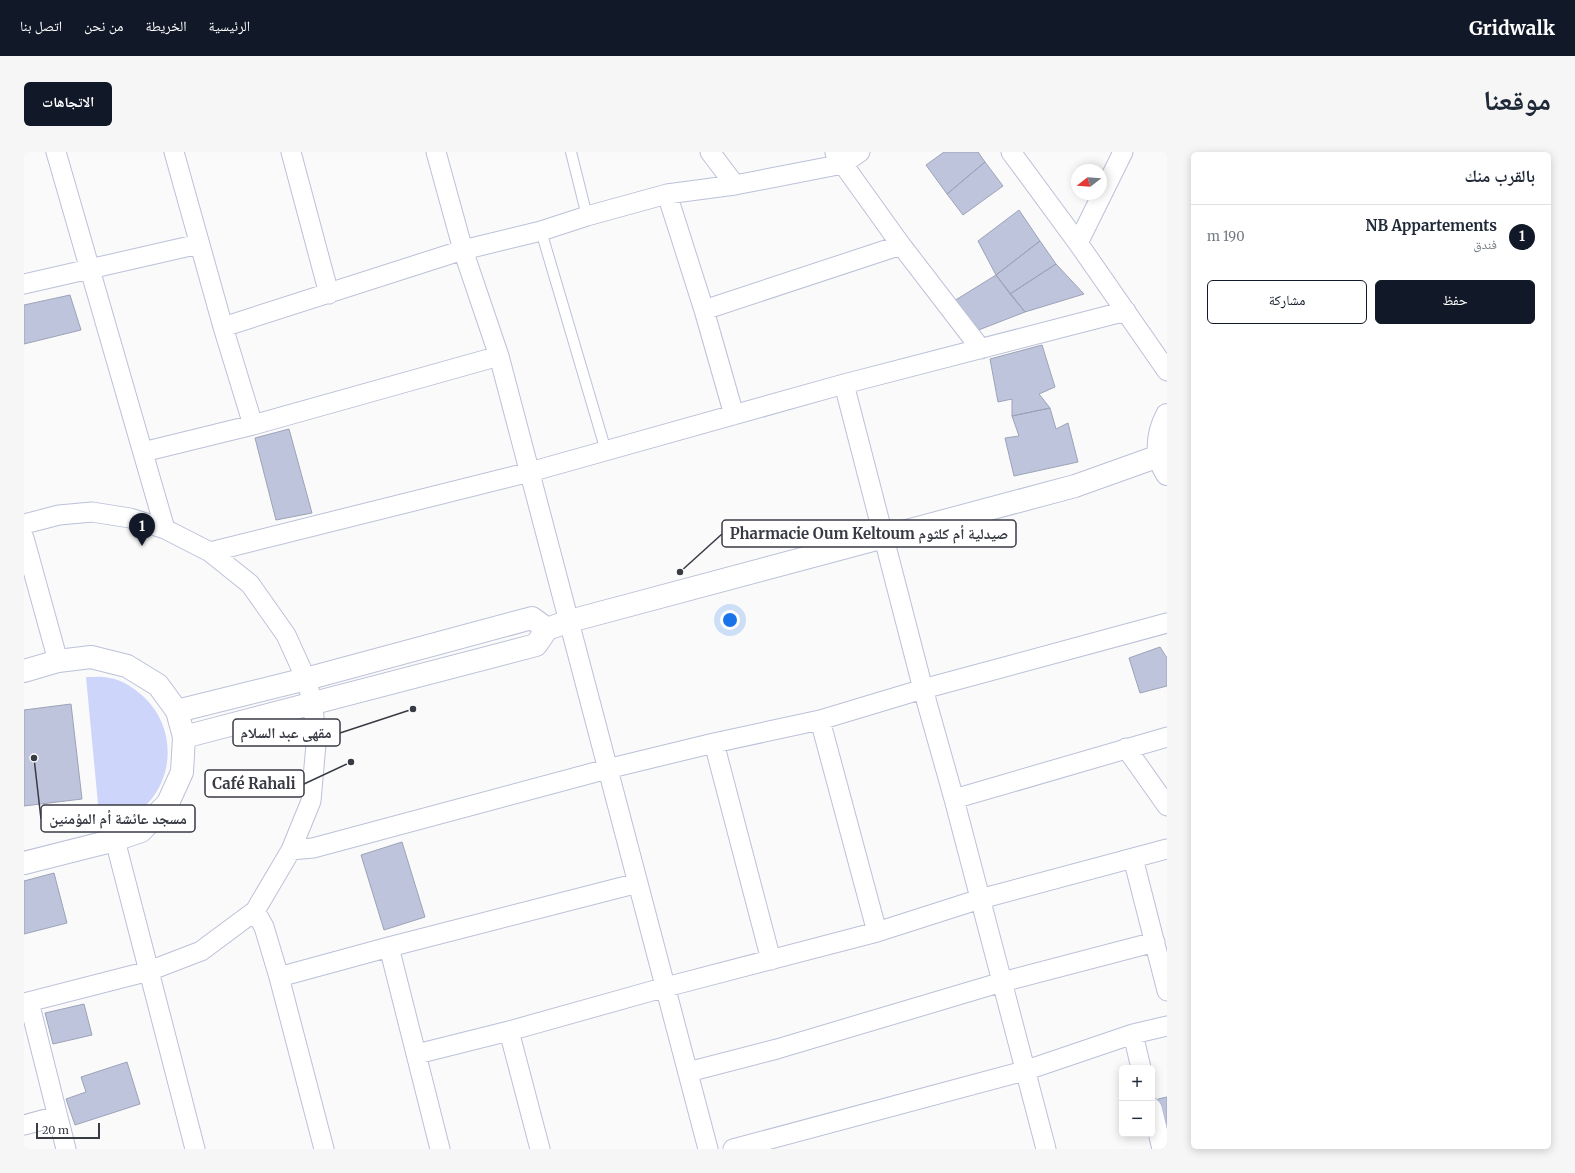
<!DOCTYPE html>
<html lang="ar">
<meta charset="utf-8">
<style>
body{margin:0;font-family:Merriweather,"Noto Naskh Arabic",serif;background:#f6f6f7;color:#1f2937;direction:rtl}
.controls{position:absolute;right:12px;bottom:12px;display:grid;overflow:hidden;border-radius:6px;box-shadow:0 2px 10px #0003}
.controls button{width:36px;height:36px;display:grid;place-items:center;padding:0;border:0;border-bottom:1px solid #e0e1e3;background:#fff;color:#1f2937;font:20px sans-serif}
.compass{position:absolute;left:1047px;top:12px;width:36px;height:36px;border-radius:50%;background:#fff;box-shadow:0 2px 10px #0003;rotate:253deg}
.scale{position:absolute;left:12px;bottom:10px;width:64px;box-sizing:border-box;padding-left:4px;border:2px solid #383a44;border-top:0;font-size:11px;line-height:14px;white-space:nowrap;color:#383a44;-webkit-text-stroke:3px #fff;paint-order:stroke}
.you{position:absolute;left:706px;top:468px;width:14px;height:14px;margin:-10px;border:3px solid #fff;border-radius:50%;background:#1a73e8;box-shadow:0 0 0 6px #1a73e833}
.badge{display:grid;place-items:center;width:26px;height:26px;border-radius:50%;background:#111827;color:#fff;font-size:13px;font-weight:700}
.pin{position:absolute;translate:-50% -33px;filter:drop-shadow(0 1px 2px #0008)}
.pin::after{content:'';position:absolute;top:21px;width:14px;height:12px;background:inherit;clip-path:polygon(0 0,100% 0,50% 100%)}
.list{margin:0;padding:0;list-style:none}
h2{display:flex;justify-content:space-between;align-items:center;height:52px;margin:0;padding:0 16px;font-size:17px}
h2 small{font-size:13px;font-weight:400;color:#747a83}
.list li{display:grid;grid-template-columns:26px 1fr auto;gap:12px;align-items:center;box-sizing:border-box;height:64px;padding:0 16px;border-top:1px solid #e0e1e3}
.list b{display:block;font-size:15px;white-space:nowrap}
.list p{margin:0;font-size:13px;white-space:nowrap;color:#747a83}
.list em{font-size:13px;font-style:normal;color:#747a83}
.actions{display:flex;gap:8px;padding:12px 16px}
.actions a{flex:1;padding:9px 0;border:1px solid #111827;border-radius:6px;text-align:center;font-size:14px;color:#111827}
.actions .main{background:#111827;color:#fff}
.map{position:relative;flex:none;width:1143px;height:997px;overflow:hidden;direction:ltr;border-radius:6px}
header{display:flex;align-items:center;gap:24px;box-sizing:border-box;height:56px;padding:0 20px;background:#111827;color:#fff}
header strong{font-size:19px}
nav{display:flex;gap:22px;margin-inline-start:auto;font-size:14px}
.intro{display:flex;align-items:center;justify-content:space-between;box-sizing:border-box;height:96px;padding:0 24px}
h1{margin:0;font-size:28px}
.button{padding:10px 18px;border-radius:6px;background:#111827;color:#fff;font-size:14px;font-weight:700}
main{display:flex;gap:24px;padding:0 24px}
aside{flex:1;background:#fff;border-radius:6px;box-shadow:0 2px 10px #0003}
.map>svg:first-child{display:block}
.green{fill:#cdd6fa}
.building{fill:#bec4db;stroke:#9ca2b8}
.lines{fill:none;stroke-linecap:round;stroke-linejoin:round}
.lane-casing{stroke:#bbc1d8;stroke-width:12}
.street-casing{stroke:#bbc1d8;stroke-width:21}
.secondary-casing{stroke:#bbc1d8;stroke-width:24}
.lane{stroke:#fff;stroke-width:10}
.street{stroke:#fff;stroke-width:19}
.secondary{stroke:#fff;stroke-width:22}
.leader{fill:none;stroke:#383a44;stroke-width:1.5}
.callout-dot{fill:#383a44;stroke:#fff;stroke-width:1.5}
.callout{fill:#fff;stroke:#383a44;stroke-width:1.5}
.callout-label{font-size:15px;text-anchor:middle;font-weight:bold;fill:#383a44}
</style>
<header>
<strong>Gridwalk</strong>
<nav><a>الرئيسية</a><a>الخريطة</a><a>من نحن</a><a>اتصل بنا</a></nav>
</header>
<div class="intro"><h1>موقعنا</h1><a class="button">الاتجاهات</a></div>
<main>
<aside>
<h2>بالقرب منك<small></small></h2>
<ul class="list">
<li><span class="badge">1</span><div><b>NB Appartements</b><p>فندق</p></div><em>190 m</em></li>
</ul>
<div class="actions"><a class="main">حفظ</a><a>مشاركة</a></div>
</aside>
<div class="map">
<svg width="1143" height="997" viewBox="0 0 1143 997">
<rect width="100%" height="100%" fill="#fafafa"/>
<path class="green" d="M62 525C70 525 78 524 86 526 99 528 111 537 120 545 161 584 147 654 92 671 87 672 81 672 76 673Z"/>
<path class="building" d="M920 0H954L961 10 923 42 902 13Z
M961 10 979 34 939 63 923 42Z
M995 58 1016 89 972 123 954 89Z
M1016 89 1032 112 986 142 972 123Z
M1032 112 1060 142 1001 160 986 142Z
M972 123 1001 160 952 179 930 149Z
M46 143 57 178 0 192V153Z
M1018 193 1031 235 1015 242 1026 256 988 264V247L974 250 966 207Z
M1026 256 1032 277 1044 271 1054 310 990 324 981 286 995 284 988 264Z
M265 277 288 361 252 368 231 286Z
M1136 495 1143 506V534L1116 541 1105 506Z
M47 552 58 647 0 654V558Z
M378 690 401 765 360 778 337 703Z
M30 721 43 771 0 782V729Z
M60 852 68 883 29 892 21 861Z
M103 910 116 952 51 973 42 947 62 940 57 925Z
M1143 945V980L1134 947Z"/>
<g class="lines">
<defs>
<path id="lane" d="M547 0 563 64
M517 79 582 299"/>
<path id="street" d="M32 0 141 377
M150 0 199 175 229 273
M267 0 305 142
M412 0 439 98 475 204 684 997
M686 0 711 33
M987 0 1054 91 1143 219
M811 1 877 93 957 197
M643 42 680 158 710 263
M1054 91 1099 0
M0 132 175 92
M680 158 877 93
M199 175 439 98 517 79 563 64 643 42 711 33 819 12 836 0
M820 232 899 537 930 647 1022 997
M119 300 229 273 475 204
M0 372 35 363 68 360 106 366 141 377 186 400 226 432 262 483 282 527 289 552 292 592 287 649 267 698 231 759 177 799 125 819 0 851
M0 386 34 509
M186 400 506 320 820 232 1102 159
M796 568 853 780
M690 591 747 808
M1102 596 1143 654
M930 647 1143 585
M91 688 171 997
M267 698 289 696 583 617 690 591 796 568 899 537 1143 471
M1109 706 1143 839
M231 759 240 775 255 825 300 997
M365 795 416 997
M255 825 365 795 614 731
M5 850 42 997
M485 879 516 997
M1109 882 1117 916
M393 902 485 879 642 835 853 780 956 747 1143 697
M664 920 753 897 978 830 1131 790
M1128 956 1138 997
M0 973 33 964
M709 997 1000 919 1109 882 1143 874"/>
<path id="secondary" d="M1143 263C1133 282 1131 304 1143 322
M0 519 34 509 67 505 103 514 134 533 153 559 160 585 158 620 144 651 117 679 91 688 0 711
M153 559 282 527 508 466 523 477
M160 585 512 493 523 477 546 469 1051 334 1135 304"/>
</defs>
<use href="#lane" class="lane-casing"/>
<use href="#street" class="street-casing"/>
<use href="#secondary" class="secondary-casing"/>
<use href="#lane" class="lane"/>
<use href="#street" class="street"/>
<use href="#secondary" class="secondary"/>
</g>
<path class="leader" d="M656 420L698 382M389 557L316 581M327 610L280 632M10 606L17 667"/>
<g class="callout-dot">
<circle cx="656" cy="420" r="4"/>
<circle cx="389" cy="557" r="4"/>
<circle cx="327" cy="610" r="4"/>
<circle cx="10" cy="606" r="4"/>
</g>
<g class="callout">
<rect x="698" y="368" width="294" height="27" rx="4"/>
<rect x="209" y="567" width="107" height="27" rx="4"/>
<rect x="181" y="618" width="99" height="27" rx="4"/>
<rect x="17" y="653" width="154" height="27" rx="4"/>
</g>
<g class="callout-label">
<text x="845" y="387">Pharmacie Oum Keltoum صيدلية أم كلثوم</text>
<text x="262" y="586">مقهى عبد السلام</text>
<text x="230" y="637">Café Rahali</text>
<text x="94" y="672">مسجد عائشة أم المؤمنين</text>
</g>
</svg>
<div class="controls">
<button>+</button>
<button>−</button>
</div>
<svg class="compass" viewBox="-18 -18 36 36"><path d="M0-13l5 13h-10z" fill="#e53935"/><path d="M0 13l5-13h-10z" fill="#747a83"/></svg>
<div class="scale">20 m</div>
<div class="you"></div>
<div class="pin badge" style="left:118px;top:394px">1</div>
</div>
</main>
